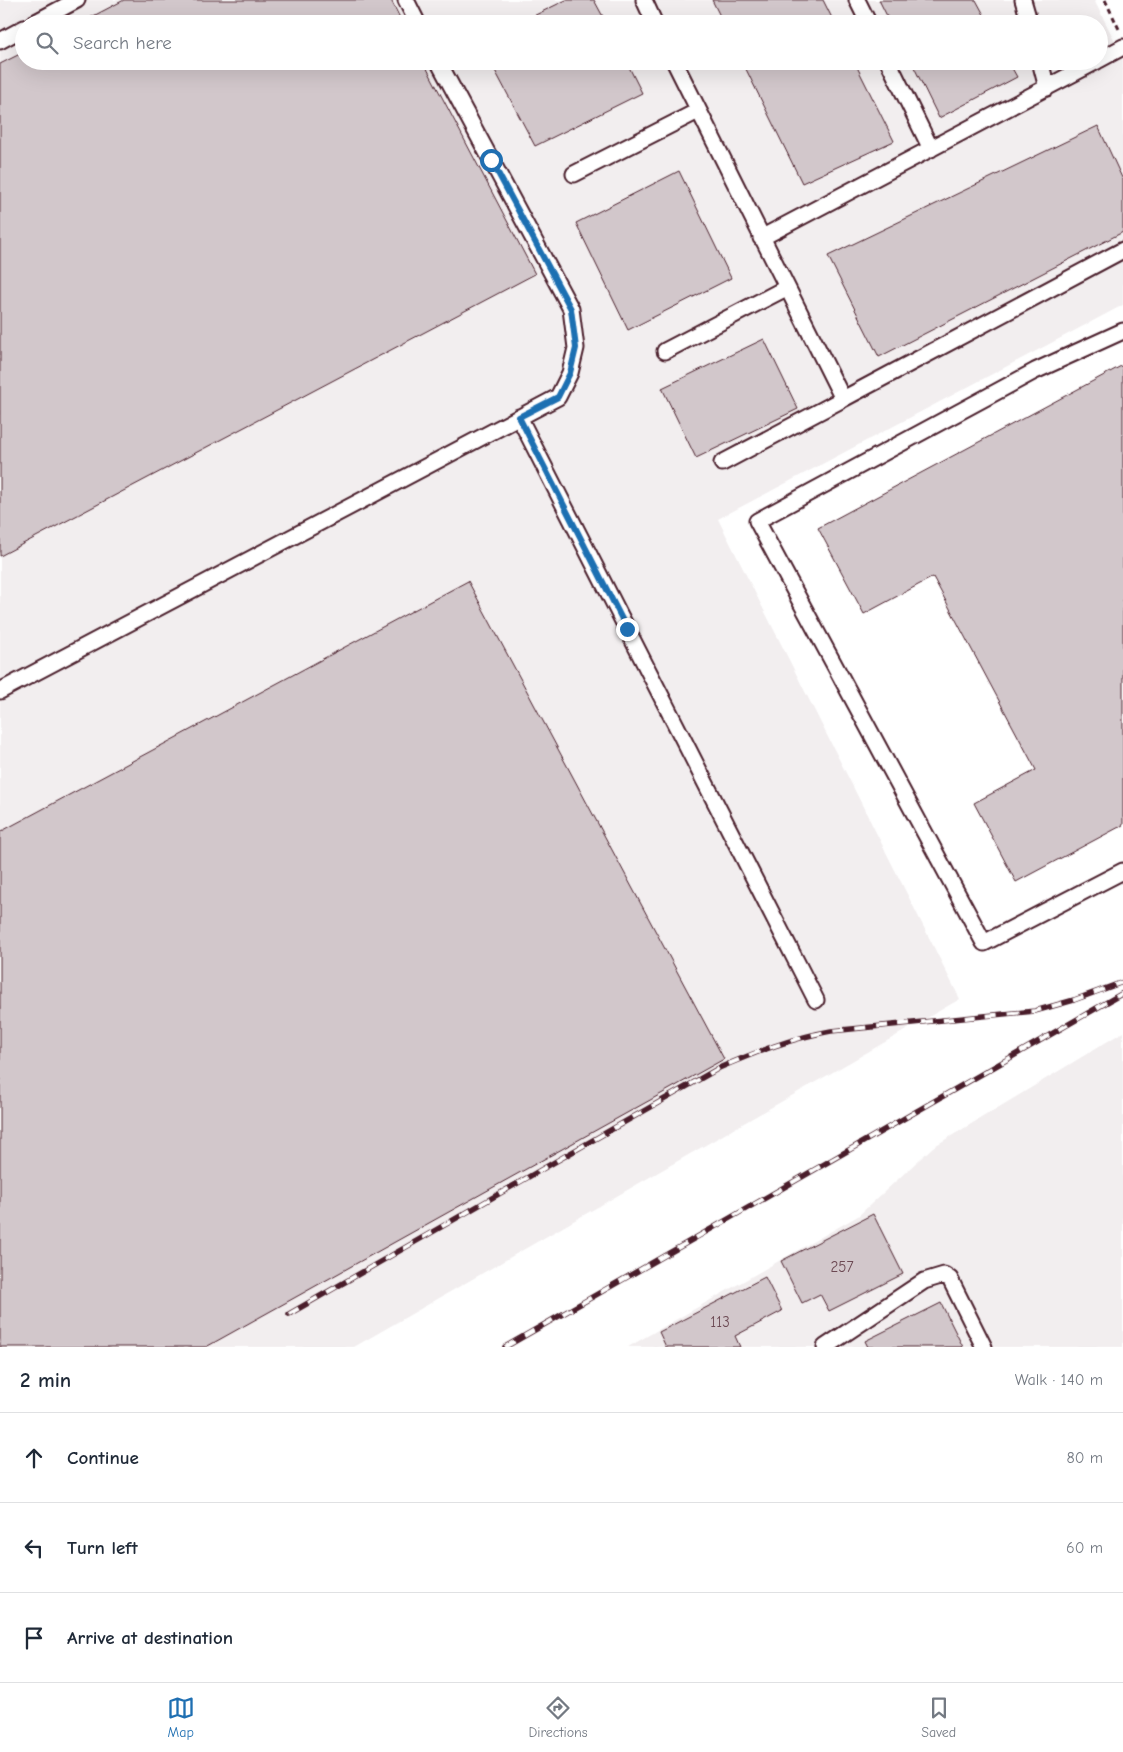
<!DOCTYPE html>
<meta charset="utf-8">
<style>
body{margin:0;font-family:"Comic Neue",sans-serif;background:#f6f6f7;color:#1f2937}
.stop{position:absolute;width:15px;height:15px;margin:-11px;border:4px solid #1f6fb2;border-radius:50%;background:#fff}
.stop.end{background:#1f6fb2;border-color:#fff;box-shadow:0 1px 5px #0008}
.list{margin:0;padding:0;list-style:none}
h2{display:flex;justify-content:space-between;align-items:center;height:65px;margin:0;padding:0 20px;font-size:21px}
h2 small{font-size:16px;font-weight:400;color:#747a83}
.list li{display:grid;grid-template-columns:32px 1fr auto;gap:15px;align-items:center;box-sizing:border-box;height:90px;padding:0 20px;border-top:1px solid #e0e1e3}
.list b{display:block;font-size:19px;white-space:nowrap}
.list em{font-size:16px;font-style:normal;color:#747a83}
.icon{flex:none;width:28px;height:28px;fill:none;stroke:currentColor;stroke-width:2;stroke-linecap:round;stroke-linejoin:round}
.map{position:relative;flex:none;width:1123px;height:1347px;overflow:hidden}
.search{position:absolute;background:#fff;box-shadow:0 5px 20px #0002;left:15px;right:15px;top:15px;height:55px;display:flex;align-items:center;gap:12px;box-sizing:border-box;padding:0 18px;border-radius:28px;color:#747a83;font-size:19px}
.sheet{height:335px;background:#fff}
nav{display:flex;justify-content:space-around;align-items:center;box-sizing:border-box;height:70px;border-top:1px solid #e0e1e3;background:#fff;font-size:14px;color:#747a83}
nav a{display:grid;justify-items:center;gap:2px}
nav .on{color:#1f6fb2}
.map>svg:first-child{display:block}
.built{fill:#f2eeef;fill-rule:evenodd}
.building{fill:#d2c7cb;stroke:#4a1f2b}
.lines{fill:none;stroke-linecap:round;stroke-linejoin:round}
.service-casing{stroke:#4a1f2b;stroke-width:19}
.path{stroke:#4a1f2b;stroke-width:3;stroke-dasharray:5 4;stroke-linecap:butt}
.service{stroke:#fff;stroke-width:15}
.rail-casing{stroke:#4a1f2b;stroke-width:5.5}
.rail{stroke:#fff;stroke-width:4;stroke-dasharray:11;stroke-linecap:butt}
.route{stroke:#1f6fb2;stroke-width:6}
.labels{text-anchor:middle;stroke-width:4.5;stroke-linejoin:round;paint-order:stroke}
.number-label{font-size:15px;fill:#6c4953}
</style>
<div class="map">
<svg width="1123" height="1347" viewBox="0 0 1123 1347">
<rect width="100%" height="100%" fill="#fff"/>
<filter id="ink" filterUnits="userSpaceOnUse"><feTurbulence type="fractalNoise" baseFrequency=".02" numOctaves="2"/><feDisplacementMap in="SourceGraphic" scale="10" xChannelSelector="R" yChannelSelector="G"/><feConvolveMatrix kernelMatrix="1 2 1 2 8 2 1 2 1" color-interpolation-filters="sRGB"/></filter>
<g filter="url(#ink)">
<path class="built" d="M0 0H1094L1123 57V305L718 519 960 999 354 1347H0ZM24 24H1099V61H24Z
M1123 1032V1347H628L858 1216 933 1147Z"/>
<path class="building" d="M124 0H391L403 24H78Z
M566 0H594L607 24H517Z
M712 0H823L835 24H724Z
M879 0H976L989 24H891Z
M24 52V61H423L535 274 0 556V64Z
M490 61H626L642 93 535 146Z
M742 61H854L894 141 802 183Z
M911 61H1008L1017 77 939 118Z
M1098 126 1123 180V232L879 357 828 256Z
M679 171 731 278 628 330 576 223Z
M764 339 798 409 696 458 662 388Z
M1123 365V825L1016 882 974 803 1036 770 933 577 864 614 818 528Z
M468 581 724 1059 206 1347H0V832Z
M873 1214 903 1274 829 1311 820 1294 802 1303 781 1261Z
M765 1277 782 1311 735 1336 740 1347H666L659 1332Z
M941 1303 963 1347H868L865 1341Z"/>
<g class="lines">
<defs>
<path id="service" d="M406 0 418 24
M644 0 655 24
M857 0 869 24
M1023 0 1030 24
M32 24 77 0
M0 41 24 28
M1099 60 1123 47
M674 61 843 399 1123 250
M888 61 931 149
M1040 61 1047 88
M574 174 698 111
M761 238 1097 61
M1123 331 1035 371 757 521 984 943 1123 871
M665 351 786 288
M519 417 816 1000
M722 463 843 399
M0 691 558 397 570 373 576 348 571 309 438 61
M825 1347 924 1281 944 1275 950 1279 984 1347"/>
</defs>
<use href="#service" class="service-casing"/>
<path class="path" d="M1105 0 1119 29"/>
<use href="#service" class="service"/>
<defs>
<path id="rail" d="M289 1314 719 1068C756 1052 792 1038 831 1031L1035 1011 1074 1000 1123 982
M505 1347 1123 993"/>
</defs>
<use href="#rail" class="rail-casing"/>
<use href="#rail" class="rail"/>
</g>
</g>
<g class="lines" filter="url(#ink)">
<path class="route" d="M491 160 571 309 576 348 570 373 558 397 519 417 627 629"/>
</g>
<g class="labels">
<g class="number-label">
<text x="842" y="1272">257</text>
<text x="720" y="1327">113</text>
</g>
</g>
</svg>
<div class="stop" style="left:491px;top:160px"></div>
<div class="stop end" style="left:627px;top:629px"></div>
<div class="search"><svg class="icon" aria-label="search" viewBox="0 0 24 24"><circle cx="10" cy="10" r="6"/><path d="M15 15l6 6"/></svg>Search here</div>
</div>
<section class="sheet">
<h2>2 min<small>Walk · 140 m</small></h2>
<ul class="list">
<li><svg class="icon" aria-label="ahead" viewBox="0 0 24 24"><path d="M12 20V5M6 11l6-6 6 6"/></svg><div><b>Continue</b></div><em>80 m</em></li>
<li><svg class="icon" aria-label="left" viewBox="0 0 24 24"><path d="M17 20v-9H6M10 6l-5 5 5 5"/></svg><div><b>Turn left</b></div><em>60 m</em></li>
<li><svg class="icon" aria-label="arrive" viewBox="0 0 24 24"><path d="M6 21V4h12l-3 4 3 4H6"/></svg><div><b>Arrive at destination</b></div></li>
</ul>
</section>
<nav>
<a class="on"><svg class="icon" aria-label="map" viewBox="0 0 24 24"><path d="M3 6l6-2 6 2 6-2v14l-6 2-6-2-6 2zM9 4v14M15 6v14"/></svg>Map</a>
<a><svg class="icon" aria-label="directions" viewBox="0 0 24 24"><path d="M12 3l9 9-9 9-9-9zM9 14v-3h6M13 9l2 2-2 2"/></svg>Directions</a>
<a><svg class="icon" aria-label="saved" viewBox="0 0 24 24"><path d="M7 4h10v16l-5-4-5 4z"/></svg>Saved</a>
</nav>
